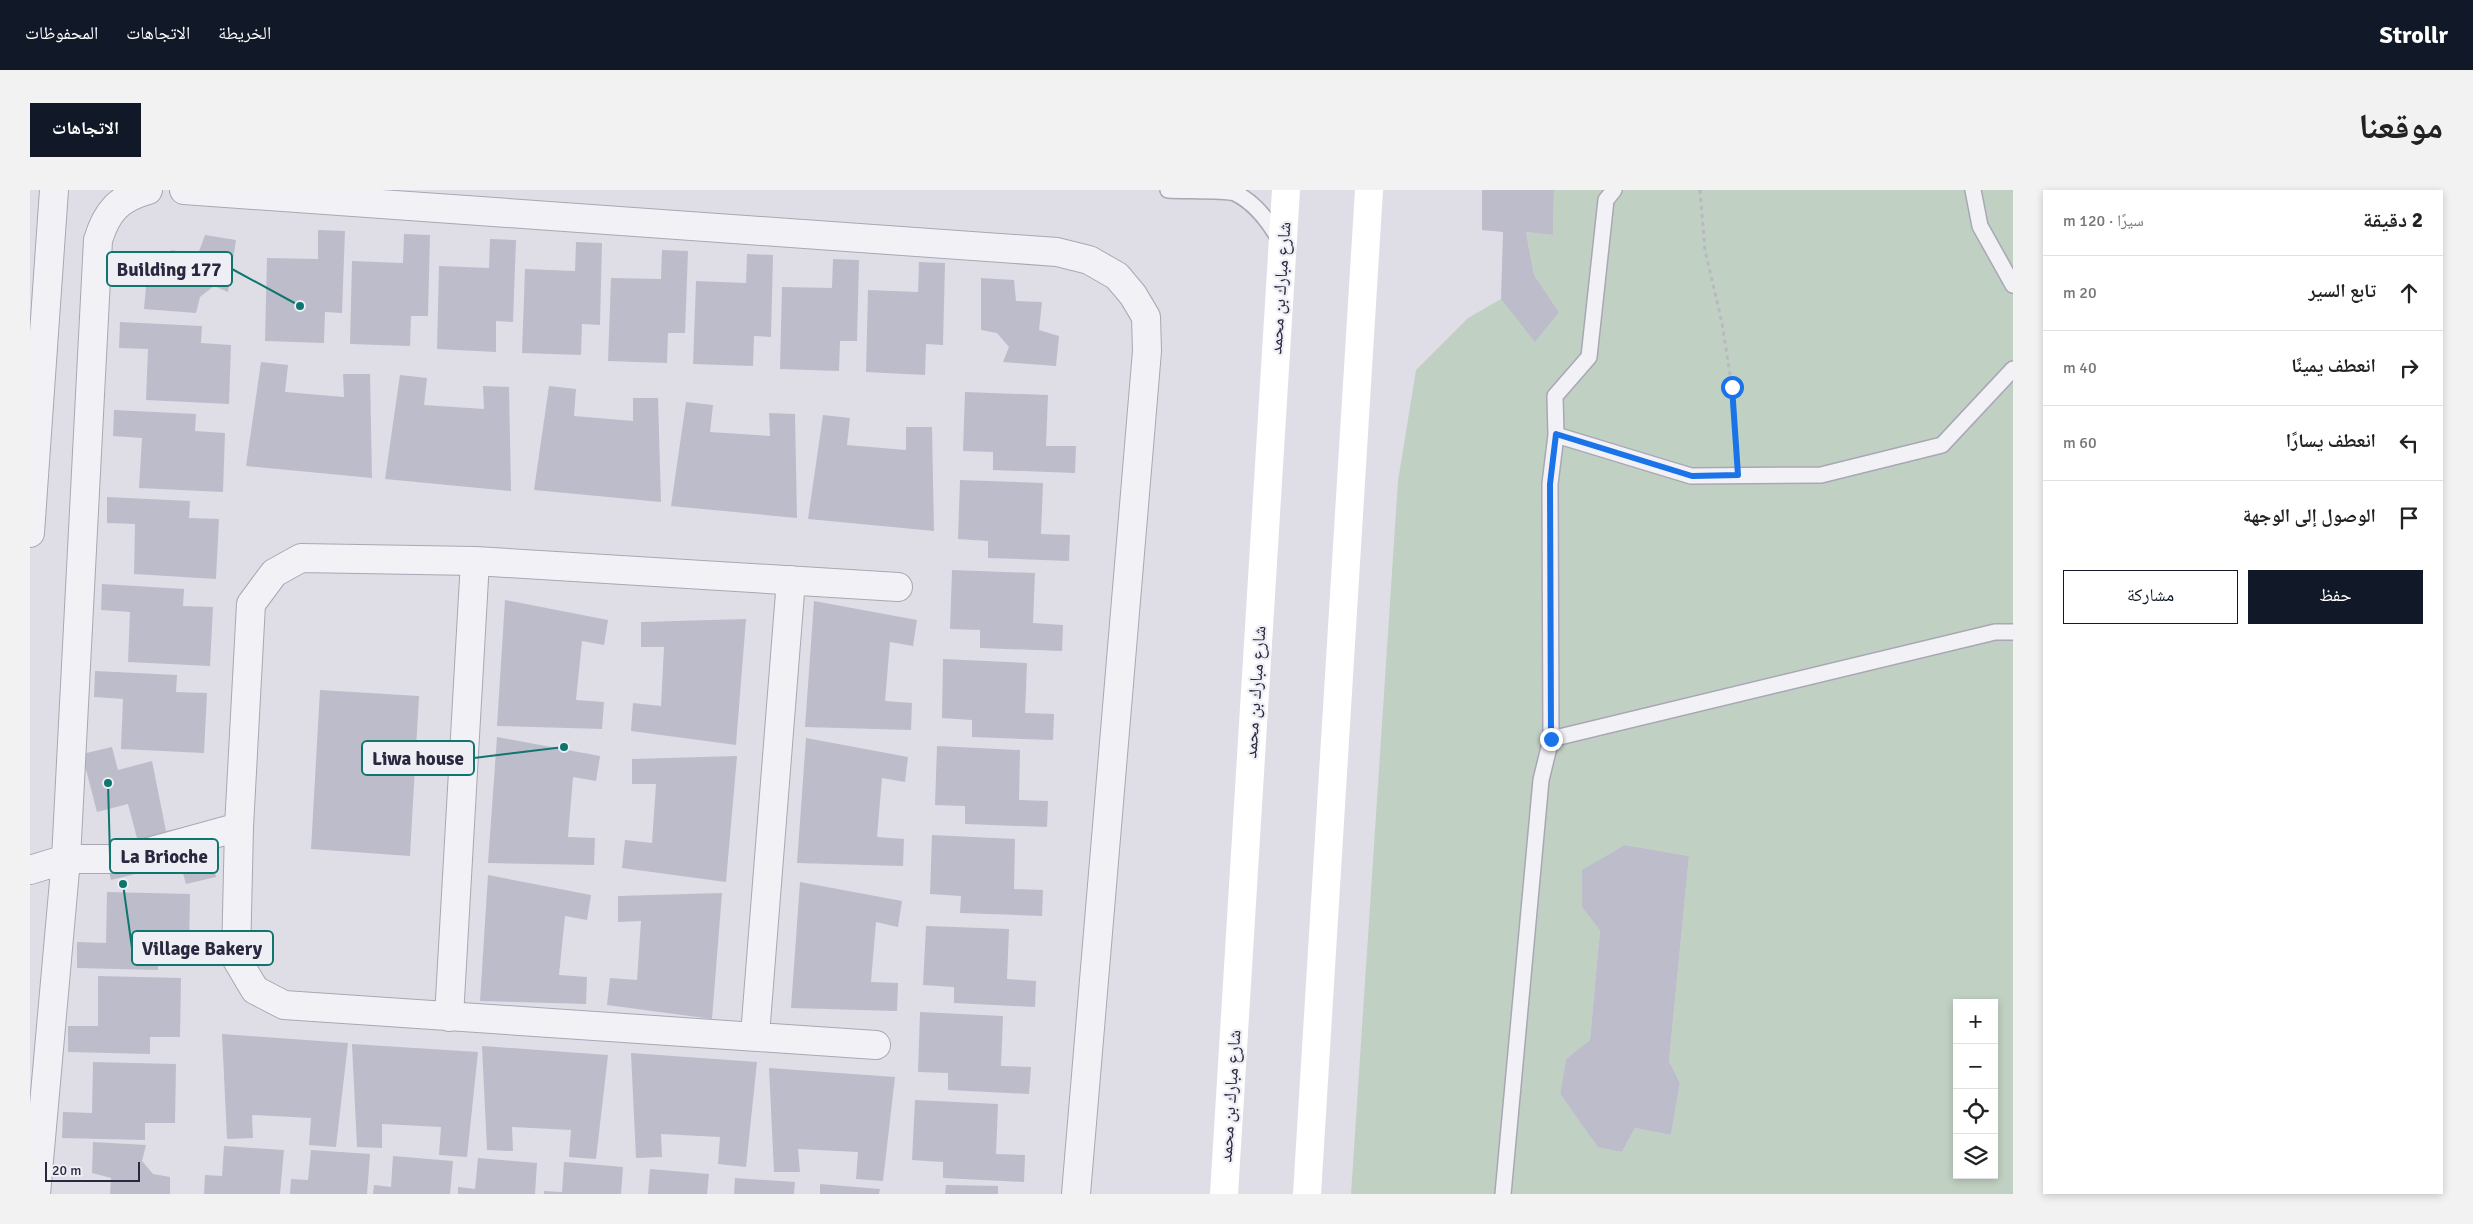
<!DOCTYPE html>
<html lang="ar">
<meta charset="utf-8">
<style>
body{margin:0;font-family:Signika,"Noto Naskh Arabic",sans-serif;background:#f2f2f2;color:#222;direction:rtl}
.controls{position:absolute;right:15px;bottom:15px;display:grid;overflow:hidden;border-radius:0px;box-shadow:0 2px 8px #0003}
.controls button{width:45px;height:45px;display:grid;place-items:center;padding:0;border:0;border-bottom:1px solid #e0e0e0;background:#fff;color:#222;font:25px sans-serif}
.scale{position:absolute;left:15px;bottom:12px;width:95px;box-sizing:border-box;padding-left:5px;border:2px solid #2a283e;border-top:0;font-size:14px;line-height:18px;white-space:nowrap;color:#2a283e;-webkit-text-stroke:4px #eeeef5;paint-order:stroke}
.stop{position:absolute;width:15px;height:15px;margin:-11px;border:4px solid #1a73e8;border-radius:50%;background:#fff}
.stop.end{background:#1a73e8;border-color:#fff;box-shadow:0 1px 5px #0008}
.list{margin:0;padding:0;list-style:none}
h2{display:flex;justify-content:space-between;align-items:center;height:65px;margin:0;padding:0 20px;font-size:21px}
h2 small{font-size:16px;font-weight:400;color:#767676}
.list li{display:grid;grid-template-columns:32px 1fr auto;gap:15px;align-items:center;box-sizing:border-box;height:75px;padding:0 20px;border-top:1px solid #e0e0e0}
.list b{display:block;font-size:19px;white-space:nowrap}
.list em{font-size:16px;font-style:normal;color:#767676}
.actions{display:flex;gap:10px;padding:15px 20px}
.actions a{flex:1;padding:11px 0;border:1px solid #111827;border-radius:0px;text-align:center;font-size:18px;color:#111827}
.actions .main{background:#111827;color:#fff}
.icon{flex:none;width:28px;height:28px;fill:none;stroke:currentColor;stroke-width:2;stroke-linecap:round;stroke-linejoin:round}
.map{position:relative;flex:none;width:1983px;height:1004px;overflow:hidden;direction:ltr;border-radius:0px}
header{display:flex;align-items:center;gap:30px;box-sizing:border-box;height:70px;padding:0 25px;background:#111827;color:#fff}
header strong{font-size:24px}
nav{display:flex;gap:28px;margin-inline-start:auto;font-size:18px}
.intro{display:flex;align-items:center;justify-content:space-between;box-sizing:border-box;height:120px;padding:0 30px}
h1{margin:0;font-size:35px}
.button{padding:12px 22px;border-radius:0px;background:#111827;color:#fff;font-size:18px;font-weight:700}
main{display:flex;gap:30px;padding:0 30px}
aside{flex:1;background:#fff;border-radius:0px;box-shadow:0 2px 8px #0003}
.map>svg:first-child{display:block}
.green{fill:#c0d1c3;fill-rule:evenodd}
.building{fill:#bdbcca}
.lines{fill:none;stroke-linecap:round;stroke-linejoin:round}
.lane-casing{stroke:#a9a7b4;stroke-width:18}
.street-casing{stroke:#a9a7b4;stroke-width:30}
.path{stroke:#b9b9c2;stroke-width:3;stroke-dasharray:4 4;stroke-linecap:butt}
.lane{stroke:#f1f1f6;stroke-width:15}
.street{stroke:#f1f1f6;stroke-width:28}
.secondary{stroke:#fff;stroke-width:28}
.route{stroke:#1a73e8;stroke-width:6}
.labels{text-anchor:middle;stroke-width:4.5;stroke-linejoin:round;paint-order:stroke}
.street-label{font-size:18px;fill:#2a283e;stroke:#eeeef5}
.leader{fill:none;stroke:#0f766e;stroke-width:2}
.callout-dot{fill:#0f766e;stroke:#eeeef5;stroke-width:2}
.callout{fill:#eeeef5;stroke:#0f766e;stroke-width:2}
.callout-label{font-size:19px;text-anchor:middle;font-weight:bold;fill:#2a283e}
</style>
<header>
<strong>Strollr</strong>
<nav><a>الخريطة</a><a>الاتجاهات</a><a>المحفوظات</a></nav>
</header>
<div class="intro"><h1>موقعنا</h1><a class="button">الاتجاهات</a></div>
<main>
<aside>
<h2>2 دقيقة<small>سيرًا · 120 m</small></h2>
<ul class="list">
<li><svg class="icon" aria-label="ahead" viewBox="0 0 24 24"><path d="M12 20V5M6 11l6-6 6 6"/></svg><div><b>تابع السير</b></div><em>20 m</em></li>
<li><svg class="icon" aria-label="right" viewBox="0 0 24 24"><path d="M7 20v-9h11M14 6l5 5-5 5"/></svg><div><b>انعطف يمينًا</b></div><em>40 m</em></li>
<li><svg class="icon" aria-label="left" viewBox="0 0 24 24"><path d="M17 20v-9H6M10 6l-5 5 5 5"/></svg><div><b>انعطف يسارًا</b></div><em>60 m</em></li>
<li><svg class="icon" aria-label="arrive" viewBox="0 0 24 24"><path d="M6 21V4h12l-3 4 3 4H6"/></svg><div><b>الوصول إلى الوجهة</b></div></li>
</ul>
<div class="actions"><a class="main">حفظ</a><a>مشاركة</a></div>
</aside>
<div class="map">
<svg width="1983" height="1004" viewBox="0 0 1983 1004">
<rect width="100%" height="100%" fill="#dfdee7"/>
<path class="green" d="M1524 0H1983V1004H1321L1368 291 1386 180 1438 128 1471 109 1529 122 1504 85 1496 42 1523 45ZM1595 655 1659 666 1639 871 1650 893 1641 945 1605 938 1592 962 1568 956 1530 904 1536 869 1560 850 1570 740ZM1927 813H1964V985H1927Z"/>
<path class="building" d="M1452 0H1524L1523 45 1496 42 1504 85 1529 122 1505 152 1471 109 1473 42 1452 40Z
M288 40 315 41 312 123 295 122 294 153 235 151 237 68 288 69Z
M374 44 400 45 398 126H381L380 156 320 154 322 71 373 73Z
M175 45 206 50 198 102 184 96 170 107 166 123 114 119 117 86 138 85 141 60 168 64Z
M460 49 486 50 483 132 466 131V162L407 159 409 76 459 78Z
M546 52 572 53 570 135 552 134 551 165 492 163 495 79 545 81Z
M632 60 658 61 655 143H638L637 173 578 171 581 88 631 89Z
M717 64 743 65 741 147 724 146 723 176 663 174 666 91 716 93Z
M803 69 829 70 827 151H810L809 181 750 179 752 97 802 98Z
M889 72 915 73 913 155 896 154 895 185 836 182 838 100 888 102Z
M951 88 984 90 986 111 1012 112 1009 140 1029 146 1026 176 973 172 979 157 967 143 951 140Z
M90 132 172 136 171 153 201 155 199 214 116 210 118 159 89 158Z
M231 172 258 175 255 202 314 207 313 184H340L342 288 216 276Z
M370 185 397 188 394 215 454 219 453 196 479 197 481 301 355 289Z
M519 196 546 199 544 226 603 231V208H628L631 312 504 300Z
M935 202 1018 205 1016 256H1046L1045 283 963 280V262L933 261Z
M656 212 683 215 680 242 740 246 739 223 765 224 767 328 641 316Z
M84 220 166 224 165 241 195 243 193 302 109 298 112 248 83 246Z
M793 225 820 228 817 255 876 260V237H902L904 341 778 329Z
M930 290 1013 293 1011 344 1040 345 1039 371 958 368V351L928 349Z
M77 307 160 311 159 328 189 329 186 389 104 384 105 334 77 333Z
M922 380 1005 383 1003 433 1033 435 1032 461 950 458V440L920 439Z
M72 394 154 399 153 416 183 417 180 476 98 472 100 422 71 420Z
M475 410 578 430 574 455 552 451 546 510 574 512 572 539 467 536Z
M784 411 887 430 883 456 860 452 855 511 882 513 881 540 775 537Z
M716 429 706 555 601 541 603 513 631 516 634 457H611V432Z
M913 469 997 473 995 523 1024 524 1023 550 942 547V530L912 528Z
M65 481 147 485 146 502 177 503 174 563 91 559 93 509 64 507Z
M290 500 389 506 380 666 281 659Z
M467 547 570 566 566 591 543 587 538 647 565 648 564 675 458 673Z
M776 548 878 567 875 592 852 588 847 647 874 649 873 676 767 673Z
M907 556 990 560 989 610 1018 611 1017 637 935 634V616L905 615Z
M82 557 88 580 122 571 136 641 173 633 186 687 156 694 150 673 81 690 74 661 108 652 98 614 67 622 52 564Z
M707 566 696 692 592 678 595 650 622 653 626 594H602V569Z
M902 645 985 649 984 699 1013 700 1012 726 930 723 931 706 900 704Z
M1595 655 1659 666 1639 871 1650 893 1641 945 1605 938 1592 962 1568 957 1530 904 1536 869 1560 850 1570 740 1552 717V680Z
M458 685 561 705 557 730 535 726 529 785 557 787 556 814 450 811Z
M770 692 872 711 868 737 846 732 841 792 868 793 867 821 761 818Z
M77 702 160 704 159 763H128V780L47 778V752L76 753Z
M692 703 682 829 577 815 580 788 607 790 611 731 588 732V706Z
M896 736 979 739 977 789 1006 791 1005 817 924 813V797L893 795Z
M68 786 151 788 150 847H120V864L38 862V836H68Z
M890 822 973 826 971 876 1001 877 999 904 918 900V883L888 882Z
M192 844 318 853 306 957 279 955 281 928 222 925 223 948 197 949Z
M322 854 448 862 437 967 409 965 411 937 352 934V958L327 957Z
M452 856 578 865 566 969 539 967 541 940 482 937 483 961 457 960Z
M601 863 727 872 716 977 688 974 690 947 631 944 632 967 606 968Z
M63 872 146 874 145 933H115V950L32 948 33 922 62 923Z
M739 878 865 887 853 991 826 989 828 962 768 959 770 982H744Z
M885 910 968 914 966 964 995 965 994 992 913 988V972L882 970Z
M63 952 116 955 112 971 123 984 140 987V1004H80L81 988 62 983Z
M194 956 254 960 250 1004H174L175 985 192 986Z
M281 960 340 964 337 1004H260L261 989 278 990Z
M363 966 423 971 420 1004H343L344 995 361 997Z
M448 968 507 973 505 1004H428V997L445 999Z
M534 972 593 977 591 1004H514V1001L532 1002Z
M620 979 679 984 677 1004H618Z
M705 988 765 992 764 1004H704Z
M790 994 850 999 849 1004H790Z
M916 995 968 996V1004H915Z"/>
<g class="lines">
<defs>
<path id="lane" d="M1138 0C1153 1 1194 0 1205 3 1224 12 1240 33 1250 51
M1943 0 1950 36 1983 95
M1526 245 1661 286 1791 285 1912 255 1983 179
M1521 549 1965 442H1983
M1473 1004 1511 590 1521 549 1520 294 1526 245 1525 206 1559 167 1576 10 1584 0"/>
<path id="street" d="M154 0 1027 62 1059 70 1087 86 1103 105 1116 127 1117 161 1046 1004
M0 343 24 0
M0 680 36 669H93L209 637
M419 827 445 371
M725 845 761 390
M846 855 254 815 225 800 206 768 209 637 221 414 244 383 271 368 445 371 868 397
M6 1004 36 669 68 50C77 21 89 8 118 0"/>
</defs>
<use href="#lane" class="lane-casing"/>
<use href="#street" class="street-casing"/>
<path class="path" d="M1670 0 1675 60 1692 133 1702 197 1706 262"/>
<use href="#lane" class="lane"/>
<use href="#street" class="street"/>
<path class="secondary" d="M1194 1004 1256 0
M1277 1004 1339 0"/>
</g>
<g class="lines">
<path class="route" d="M1521 549 1520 294 1526 244 1662 286 1708 285 1702 197"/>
</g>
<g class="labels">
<g class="street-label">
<text transform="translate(1250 98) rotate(-86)" y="6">شارع مبارك بن محمد</text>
<text transform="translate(1225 502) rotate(-86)" y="6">شارع مبارك بن محمد</text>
<text transform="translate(1200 906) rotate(-86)" y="6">شارع مبارك بن محمد</text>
</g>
</g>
<path class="leader" d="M270 116L202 79M534 557L444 568M78 593L80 666M93 694L102 758"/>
<g class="callout-dot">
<circle cx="270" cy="116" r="5"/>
<circle cx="534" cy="557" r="5"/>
<circle cx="78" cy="593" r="5"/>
<circle cx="93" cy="694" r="5"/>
</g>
<g class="callout">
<rect x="77" y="62" width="125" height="34" rx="5"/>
<rect x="332" y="551" width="112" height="34" rx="5"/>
<rect x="80" y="649" width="108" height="34" rx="5"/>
<rect x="102" y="741" width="141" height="34" rx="5"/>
</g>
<g class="callout-label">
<text x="139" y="86">Building 177</text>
<text x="388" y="575">Liwa house</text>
<text x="134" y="673">La Brioche</text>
<text x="172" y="765">Village Bakery</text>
</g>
</svg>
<div class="controls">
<button>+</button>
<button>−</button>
<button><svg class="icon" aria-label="locate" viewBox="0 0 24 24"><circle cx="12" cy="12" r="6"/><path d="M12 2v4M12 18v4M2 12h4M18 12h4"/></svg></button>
<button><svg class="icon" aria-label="layers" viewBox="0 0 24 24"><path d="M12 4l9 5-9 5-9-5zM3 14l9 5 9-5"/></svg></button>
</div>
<div class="scale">20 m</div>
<div class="stop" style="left:1702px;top:197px"></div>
<div class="stop end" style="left:1521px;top:549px"></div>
</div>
</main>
